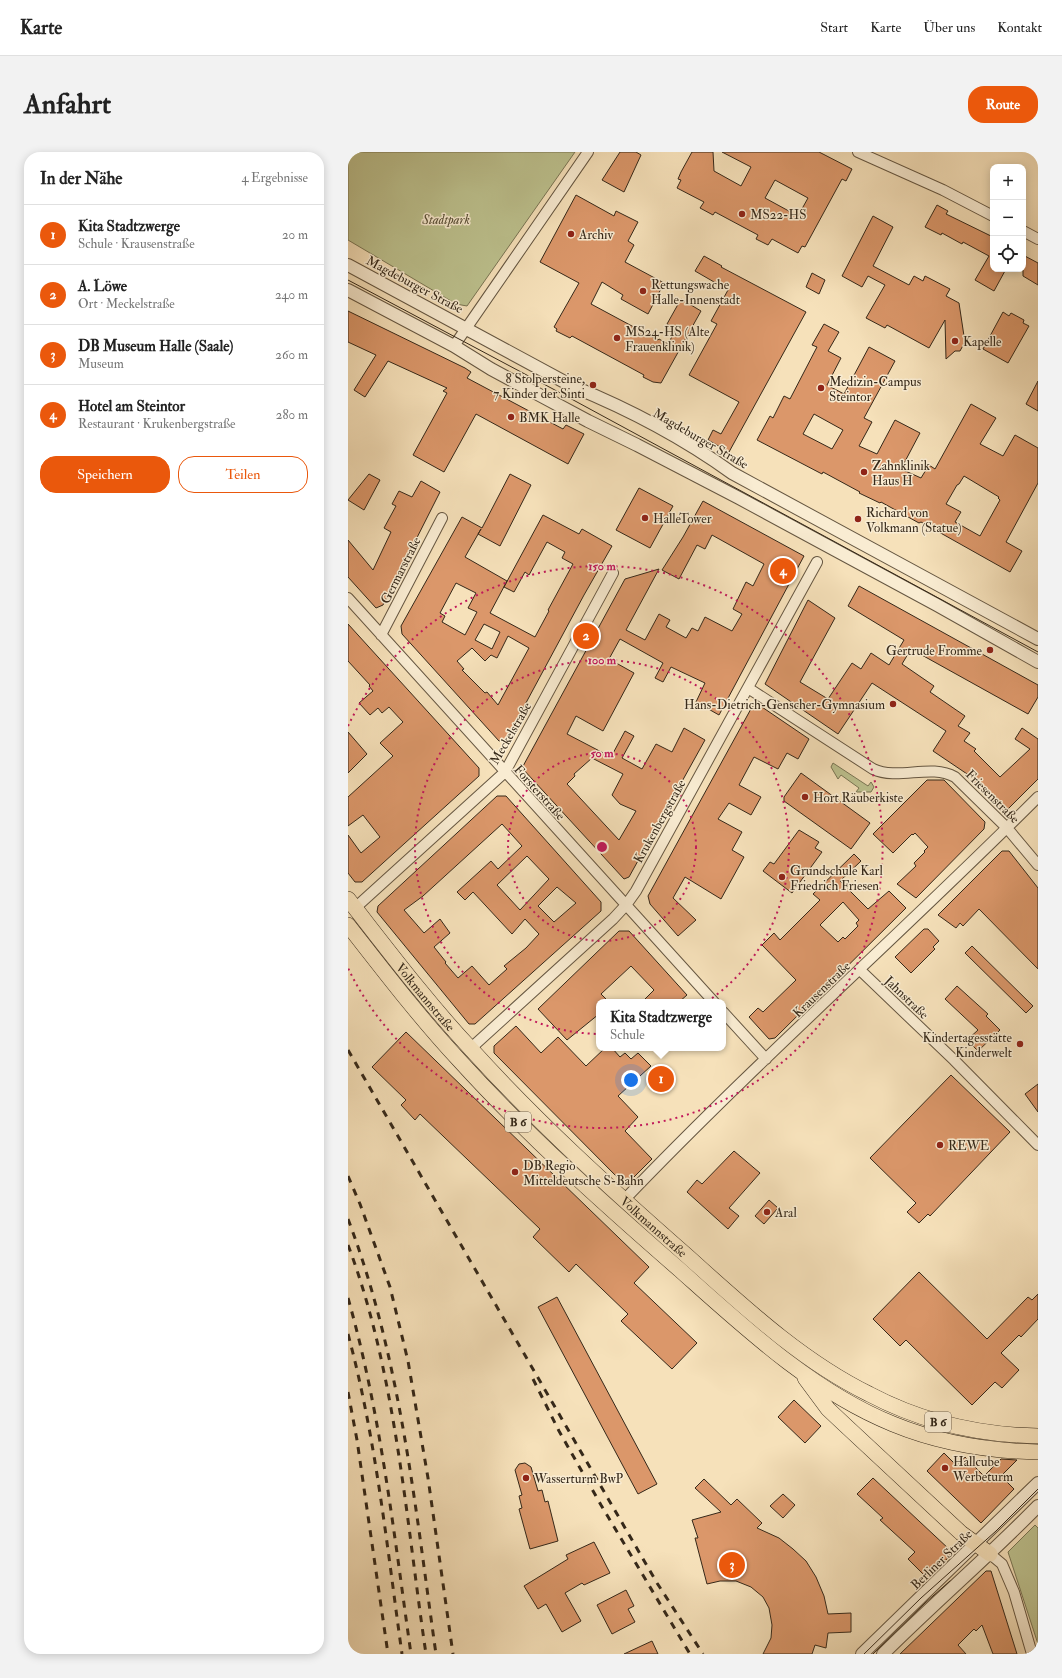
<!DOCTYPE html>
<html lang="de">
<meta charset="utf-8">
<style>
body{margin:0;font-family:"IM FELL Double Pica",serif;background:#f2f2f2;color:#222}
.controls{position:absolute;right:12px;top:12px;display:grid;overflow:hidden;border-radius:8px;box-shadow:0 2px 10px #0003}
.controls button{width:36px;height:36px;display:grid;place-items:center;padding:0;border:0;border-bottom:1px solid #e0e0e0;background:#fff;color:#222;font:20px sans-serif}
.you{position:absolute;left:283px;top:928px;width:14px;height:14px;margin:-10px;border:3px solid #fff;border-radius:50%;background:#1a73e8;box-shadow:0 0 0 6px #1a73e833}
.badge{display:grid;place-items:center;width:26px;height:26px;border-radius:50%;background:#ea580c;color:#fff;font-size:13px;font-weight:700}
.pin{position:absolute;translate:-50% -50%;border:2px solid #fff;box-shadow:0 1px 4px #0006}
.popup{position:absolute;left:248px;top:847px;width:130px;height:52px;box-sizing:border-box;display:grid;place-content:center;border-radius:8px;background:#fff;filter:drop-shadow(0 1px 3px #0005);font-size:13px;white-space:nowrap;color:#767676}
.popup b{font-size:15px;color:#222}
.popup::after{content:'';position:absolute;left:50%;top:100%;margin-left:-8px;border:8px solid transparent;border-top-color:#fff}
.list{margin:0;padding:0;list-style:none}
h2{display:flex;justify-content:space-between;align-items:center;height:52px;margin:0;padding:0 16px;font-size:17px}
h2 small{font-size:13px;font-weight:400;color:#767676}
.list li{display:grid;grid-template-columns:26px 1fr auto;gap:12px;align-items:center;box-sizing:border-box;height:60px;padding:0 16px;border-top:1px solid #e0e0e0}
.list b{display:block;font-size:15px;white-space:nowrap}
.list p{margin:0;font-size:13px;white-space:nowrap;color:#767676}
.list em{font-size:13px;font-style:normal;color:#767676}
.actions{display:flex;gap:8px;padding:12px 16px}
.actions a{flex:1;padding:9px 0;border:1px solid #ea580c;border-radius:16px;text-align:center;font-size:14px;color:#ea580c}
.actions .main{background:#ea580c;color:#fff}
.icon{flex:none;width:22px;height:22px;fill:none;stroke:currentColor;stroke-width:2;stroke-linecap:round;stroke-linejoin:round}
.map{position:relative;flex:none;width:690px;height:1502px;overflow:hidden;border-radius:16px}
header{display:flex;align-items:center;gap:24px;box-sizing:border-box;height:56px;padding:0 20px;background:#fff;border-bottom:1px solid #e0e0e0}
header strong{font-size:19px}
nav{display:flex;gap:22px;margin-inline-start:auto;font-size:14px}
.intro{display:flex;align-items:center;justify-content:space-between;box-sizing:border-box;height:96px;padding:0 24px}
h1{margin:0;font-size:28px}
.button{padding:10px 18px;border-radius:16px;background:#ea580c;color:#fff;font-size:14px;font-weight:700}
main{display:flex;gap:24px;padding:0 24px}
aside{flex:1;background:#fff;border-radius:16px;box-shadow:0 2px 10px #0003}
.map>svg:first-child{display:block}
.green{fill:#bdc28f;stroke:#797554}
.building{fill:#db976a;stroke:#352819;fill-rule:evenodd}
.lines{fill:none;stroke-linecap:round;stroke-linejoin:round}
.minor-casing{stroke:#655641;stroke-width:12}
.tertiary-casing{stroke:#655641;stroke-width:14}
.primary-casing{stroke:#352819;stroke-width:16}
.minor{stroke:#f9ecd2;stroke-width:10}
.tertiary{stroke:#f9ecd2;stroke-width:12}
.primary{stroke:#f6e1ba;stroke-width:15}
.tram{stroke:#352819;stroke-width:1}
.rail{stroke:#352819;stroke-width:3;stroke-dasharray:7 7;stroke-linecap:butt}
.ring{fill:none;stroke:#c2185b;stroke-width:2;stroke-dasharray:2 4}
.poi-dot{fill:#8f2418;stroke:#f9ecd2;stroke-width:1.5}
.labels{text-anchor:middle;stroke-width:3;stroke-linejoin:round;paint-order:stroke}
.shield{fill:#f9ecd2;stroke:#706350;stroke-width:1}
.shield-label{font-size:12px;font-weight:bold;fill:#352819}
.poi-label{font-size:13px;fill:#352819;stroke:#f9ecd2;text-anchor:start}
.park-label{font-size:13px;font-style:italic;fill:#574e36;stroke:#f9ecd2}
.street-label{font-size:13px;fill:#352819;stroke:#f9ecd2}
.centre{fill:#c2185b;stroke:#f9ecd2;stroke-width:2}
.ring-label{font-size:12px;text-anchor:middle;font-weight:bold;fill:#c2185b;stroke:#f9ecd2;stroke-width:3;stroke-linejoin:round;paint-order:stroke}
</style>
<header>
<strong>Karte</strong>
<nav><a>Start</a><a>Karte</a><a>Über uns</a><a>Kontakt</a></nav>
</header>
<div class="intro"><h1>Anfahrt</h1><a class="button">Route</a></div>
<main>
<aside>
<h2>In der Nähe<small>4 Ergebnisse</small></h2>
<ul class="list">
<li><span class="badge">1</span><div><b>Kita Stadtzwerge</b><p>Schule · Krausenstraße</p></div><em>20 m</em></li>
<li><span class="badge">2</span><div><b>A. Löwe</b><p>Ort · Meckelstraße</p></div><em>240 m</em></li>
<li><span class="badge">3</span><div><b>DB Museum Halle (Saale)</b><p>Museum</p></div><em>260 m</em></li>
<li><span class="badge">4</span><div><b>Hotel am Steintor</b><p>Restaurant · Krukenbergstraße</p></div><em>280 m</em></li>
</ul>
<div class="actions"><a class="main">Speichern</a><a>Teilen</a></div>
</aside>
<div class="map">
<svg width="690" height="1502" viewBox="0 0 690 1502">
<rect width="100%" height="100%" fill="#f6e1ba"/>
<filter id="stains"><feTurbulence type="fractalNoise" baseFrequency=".005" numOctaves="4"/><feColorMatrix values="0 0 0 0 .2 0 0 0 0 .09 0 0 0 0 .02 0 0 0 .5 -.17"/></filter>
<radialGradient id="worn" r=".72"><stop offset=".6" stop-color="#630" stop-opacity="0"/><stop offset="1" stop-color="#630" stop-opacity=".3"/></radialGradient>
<path class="green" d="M0 0H227L119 154 108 152 0 88Z
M485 611 520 634 523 630 526 635 523 640H508L511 636 493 623 490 627 483 615Z
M687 1373 690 1376V1492L660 1400Z"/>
<path class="building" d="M272 0H288L293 3 276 40 254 28Z
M344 0H365L366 19 393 34 403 15 374 0H471L504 17 498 29 494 27 457 95 454 94 450 101 424 87 420 93 408 87 410 83 367 60 365 63 352 56 356 50 329 36 333 28 330 27 333 20ZM427 28 460 46 450 64 417 46Z
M228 43 266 64 268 59 290 70 280 89 286 93 277 110 316 131 300 162 273 147 275 143 254 130 243 152 310 188 311 187 320 192 328 177 319 172 333 147 353 159 313 231 305 230 295 225 296 223 224 184 222 186 208 179 209 177 206 175 231 131 192 110Z
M589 53 600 59 598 62 645 85V117H658L646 139 627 128 641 104 615 90 614 92 594 81 593 83 577 75Z
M525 64 545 75 525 114 561 133 566 124 575 129 577 124 602 137 598 144 611 151 616 184 619 186 612 199H607L598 207 597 168 581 196 539 173 537 176 518 166 537 133 520 124 514 135 494 124Z
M675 103 690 111V133L675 124Z
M356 104 374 114 373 115 458 160 381 300 360 288 365 278 373 282 391 250 341 223 369 172 363 169 380 138 347 119Z
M464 121 477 128 471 142 458 135Z
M0 159 117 216 123 220 119 226 215 277 218 273 236 282 220 312 128 262 96 320 65 303 99 241 95 239 99 236 40 209 17 245 6 238 28 203 0 190Z
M655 160 661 164 663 161 676 168 675 171 681 174 660 211 635 197Z
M476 172 491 180 480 199 493 206 479 233 496 242 521 195 547 209 516 266 524 270 511 294 529 302 547 268 572 281 553 317 573 326 581 313 587 317 623 252 648 266 632 292 655 304 667 283 690 296V331L658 390 674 399 662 420 573 370 571 371 533 350 532 351 511 341 512 340 475 320 474 322 409 288 422 264 425 266 436 244 442 247 469 195 464 193ZM466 262 495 278 484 297 455 282ZM616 324 651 345 650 346 652 348 632 384 607 370 613 360 598 352 609 333 611 332Z
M690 229V259L678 252Z
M21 322 32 328 16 358 0 348Z
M162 322 183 333 152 394 130 382 133 377 117 405 159 429 142 461 187 485 201 459 200 458 225 412 214 406 217 400 199 390 181 423 177 420 166 440 156 435 195 363 231 382 234 377 264 394 236 443 158 588 151 589 54 482 53 474 114 365 134 376ZM108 431 128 441 120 456 129 460 117 483 94 470 97 464 92 461ZM136 472 152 480 144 497 127 488ZM160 484 181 496 150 553 139 540 137 541 114 518 116 517 109 509 124 496 137 509 143 503 149 506Z
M73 329 92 340 35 453 28 456 0 425V388L25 418 43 380 36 376 48 354 44 352 51 339 64 345Z
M291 336 325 354 302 396 268 378Z
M355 349 456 404 371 563 348 550 357 531 323 515 315 530 307 526 315 511 272 487 261 507 286 521 255 579 228 564 219 582 263 605 277 579 286 584 274 606 294 617 308 592 324 600 336 576 357 588 281 725 276 727 174 616 277 427 311 417 278 478 297 488 311 462 322 468 318 475 338 486 344 476 350 479 357 465 384 479 394 462 385 457 398 430 405 434 416 412 364 383 357 397 349 393 331 427 314 418 335 385ZM244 606 275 622 264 643 272 652 288 659 271 688 219 632 227 624 226 622Z
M511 434 690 533V545L680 562 563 497 554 512 586 534 582 540 617 564 610 574 622 581 616 589 628 597 626 599 652 625 682 597 667 587 674 576 690 587V627L657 660 624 628H628L585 599 598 579 524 531 490 582 417 532 460 448 487 466 452 530 480 547 504 511 513 517 523 501 541 513 556 488 500 454Z
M0 472 131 616V624L14 730H7L0 721V683L13 701 32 685 15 663 0 674V645L45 604 32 591 55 570 41 555 34 561 30 556 22 563 11 551 25 539 21 534 22 533 0 509Z
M411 553 461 587 450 607 439 601 430 617 406 605 391 633 413 645 403 663 381 651 370 667 394 680 384 698 396 705 373 747 337 725 325 746 348 768 330 784 302 752 300 744 404 555Z
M0 580 19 602 0 621Z
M453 621 522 671 503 697 436 649V645Z
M579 628H596L637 670 636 677 568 746 549 732 568 714 566 711 577 700 576 699 580 695 567 681 565 683 564 682 545 701 525 682Z
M149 644H158L253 750V759L127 872H121L29 760 30 754ZM154 672 174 694 150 717 143 709 109 740 117 748 125 740 164 782 177 767 191 782 178 796 156 814 159 817 141 833 124 814 110 826 97 811 98 810 86 795 102 781 92 767 76 781 56 758 75 744ZM179 704 201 727 172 758 149 733ZM209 735 228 751 206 770 190 754Z
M451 678 471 690 467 696 474 700 444 741 415 719 422 710 426 712Z
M654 699H661L690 736V817L631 757 615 774 612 771 608 776 590 763Z
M506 702 513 709 492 729 520 757 541 739 558 756 427 886 421 887 401 865 410 856 415 860 448 828 414 793 426 781 432 788 472 748 465 742ZM495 750 511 768 508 771 510 774 497 787 495 785 490 790 472 773Z
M576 777H580L591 789 585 795 587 797 563 821 547 805Z
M271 779H281L339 843 331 850H294L306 838 283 814 253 842 261 850H251V862L219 888 190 857Z
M624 794 685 854 678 861 617 801Z
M609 834 640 862 638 864 652 878 630 899 619 888 630 878 597 847Z
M168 874 193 901 210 885 238 914 257 896H264L272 905 277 901 283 907 290 901 303 914 270 944 290 965 277 979 304 1007 282 1029 271 1027 146 901V894Z
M58 880 301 1115 286 1131 349 1191 324 1217 273 1169 280 1162 228 1112 221 1120 185 1085 192 1077 72 962 67 968 53 953 58 948 24 915Z
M603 923 662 980 582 1064 580 1062 571 1071 559 1060 568 1051 522 1006Z
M690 932V960L677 942Z
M386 999 412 1021 381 1056 391 1064 380 1077 339 1040 349 1028 354 1032Z
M421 1048 430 1056 416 1072 407 1064Z
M571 1120 639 1187 680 1145 684 1148 690 1142V1167L673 1185 671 1183 653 1201 671 1218 654 1236 647 1230 624 1253 558 1188 552 1194 525 1167Z
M209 1145 309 1332 290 1342 190 1155Z
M446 1248 473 1274 457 1291 430 1265Z
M596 1301 609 1314 617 1305 636 1324 653 1307 669 1308 653 1324 666 1337 633 1371 579 1319Z
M177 1311 183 1315 190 1339 194 1338 197 1350 200 1349 210 1389 182 1397 171 1357 174 1356 171 1344 174 1343 167 1318 171 1312Z
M525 1326 602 1398V1404L579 1426 560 1407 567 1400 532 1368 535 1366 509 1342Z
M356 1327 383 1353 389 1347 414 1371 409 1376 431 1386 445 1397 458 1409 468 1425 476 1444 480 1462 503 1461V1480L480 1481 478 1496 467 1493 464 1502H415L423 1486 424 1473 421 1456 415 1445 403 1435 388 1429H372L359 1432 347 1386H350L344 1368 373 1360 347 1336Z
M435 1342 447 1353 435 1366 422 1354Z
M246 1390 262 1421 236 1433 234 1431 217 1441 233 1469 214 1480 198 1452 190 1457 176 1434 220 1407 218 1403Z
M638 1419H643L669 1502H645L634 1473 628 1479 626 1477 610 1493 618 1502H552Z
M278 1438 286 1454 280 1457 287 1470 264 1482 249 1453Z
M304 1489 310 1502H276Z"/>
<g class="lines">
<defs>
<path id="minor" d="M510 0 595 38 645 64
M675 79 690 87
M106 194 240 0
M0 446 366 850
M33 483 94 366
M400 536 525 617C551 629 582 611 607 625L659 676 690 713
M7 756 157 620 265 421
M512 818 606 908 690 993
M375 860 418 907
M122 897 265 767 278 753 288 739 469 410
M276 1048C409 909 554 781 690 645
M642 1402 654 1412 666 1440 684 1502"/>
<path id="tertiary" d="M0 113 224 234C278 256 337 287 384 321L690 487
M0 138 106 194 143 217 240 269 289 293 391 346 589 453 690 510
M514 1502 690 1331
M535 1502C586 1451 640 1405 690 1354"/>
<g id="primary">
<path id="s1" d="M0 747C40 798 79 850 123 897 190 971 263 1037 338 1103 395 1154 452 1208 521 1242 574 1270 630 1283 690 1284"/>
<path d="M0 773C36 819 71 865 111 908 179 983 255 1051 332 1118 397 1176 464 1239 545 1272 591 1291 641 1299 690 1300"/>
<path d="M457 1226 480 1257 497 1273 613 1381 642 1402"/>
</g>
</defs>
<use href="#minor" class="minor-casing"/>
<use href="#tertiary" class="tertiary-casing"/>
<use href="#primary" class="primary-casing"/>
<use href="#minor" class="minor"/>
<use href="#tertiary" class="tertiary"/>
<use href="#primary" class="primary"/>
<path class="tram" d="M0 128 205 237 690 500
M516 1502 573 1446 648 1379 690 1337
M525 1502 577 1451 602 1429"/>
<path class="rail" d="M0 898 309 1431 355 1502
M0 1024 12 1052 42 1135 60 1209 80 1326 105 1502
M0 1067C53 1207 67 1355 88 1502
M0 1093C48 1220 58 1368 78 1502
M0 1146C33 1262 46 1383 63 1502
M0 1182C28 1286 39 1395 54 1502
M185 1227 211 1279 253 1353 342 1502
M0 1240 9 1288 40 1502"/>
</g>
<g class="ring">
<circle cx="254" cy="695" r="94"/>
<circle cx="254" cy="695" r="187"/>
<path d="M0 574A281 281 0 1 1 0 816"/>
</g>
<g class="poi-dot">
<circle cx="394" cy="62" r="4"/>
<circle cx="223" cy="82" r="4"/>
<circle cx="295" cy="139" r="4"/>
<circle cx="269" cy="186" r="4"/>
<circle cx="607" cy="189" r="4"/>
<circle cx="245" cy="233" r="4"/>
<circle cx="473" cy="236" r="4"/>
<circle cx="163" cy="265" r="4"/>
<circle cx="516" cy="320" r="4"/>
<circle cx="297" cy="366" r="4"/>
<circle cx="510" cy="367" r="4"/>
<circle cx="642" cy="498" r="4"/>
<circle cx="545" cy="552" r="4"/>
<circle cx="457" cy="645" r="4"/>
<circle cx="434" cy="725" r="4"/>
<circle cx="672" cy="892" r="4"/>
<circle cx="592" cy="993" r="4"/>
<circle cx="167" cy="1020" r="4"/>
<circle cx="419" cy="1060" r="4"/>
<circle cx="597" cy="1316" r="4"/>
<circle cx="178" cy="1326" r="4"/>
</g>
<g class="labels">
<g class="shield">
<rect x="157" y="960" width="26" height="20" rx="3"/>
<rect x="577" y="1260" width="26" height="20" rx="3"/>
</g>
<g class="shield-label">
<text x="170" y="974">B 6</text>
<text x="590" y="1274">B 6</text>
</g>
<g class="poi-label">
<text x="402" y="67">MS22-HS</text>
<text x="231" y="87">Archiv</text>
<text x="303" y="137">Rettungswache<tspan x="303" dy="15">Halle-Innenstadt</tspan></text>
<text x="277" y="184">MS24-HS (Alte<tspan x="277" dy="15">Frauenklinik)</tspan></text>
<text x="615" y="194">Kapelle</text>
<text x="237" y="231" text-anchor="end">8 Stolpersteine,<tspan x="237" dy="15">7 Kinder der Sinti</tspan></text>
<text x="481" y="234">Medizin-Campus<tspan x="481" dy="15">Steintor</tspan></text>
<text x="171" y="270">BMK Halle</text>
<text x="524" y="318">Zahnklinik<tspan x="524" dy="15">Haus H</tspan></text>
<text x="518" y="365">Richard von<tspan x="518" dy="15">Volkmann (Statue)</tspan></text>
<text x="305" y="371">HalleTower</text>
<text x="634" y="503" text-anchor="end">Gertrude Fromme</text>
<text x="537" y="557" text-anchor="end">Hans-Dietrich-Genscher-Gymnasium</text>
<text x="465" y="650">Hort Räuberkiste</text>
<text x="442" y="723">Grundschule Karl<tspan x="442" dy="15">Friedrich Friesen</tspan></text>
<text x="664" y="890" text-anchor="end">Kindertagesstätte<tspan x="664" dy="15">Kinderwelt</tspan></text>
<text x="600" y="998">REWE</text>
<text x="175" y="1018">DB Regio<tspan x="175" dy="15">Mitteldeutsche S-Bahn</tspan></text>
<text x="427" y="1065">Aral</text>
<text x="605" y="1314">Hallcube<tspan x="605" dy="15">Werbeturm</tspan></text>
<text x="186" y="1331">Wasserturm BwP</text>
</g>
<g class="park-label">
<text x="98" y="72">Stadtpark</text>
</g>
<g class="street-label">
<text transform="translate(67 132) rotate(28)" y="5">Magdeburger Straße</text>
<text transform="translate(353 286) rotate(30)" y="5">Magdeburger Straße</text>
<text transform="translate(52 418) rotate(-63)" y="5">Germarstraße</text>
<text transform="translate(162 581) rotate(-60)" y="5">Meckelstraße</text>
<text transform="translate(192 640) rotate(48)" y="5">Forsterstraße</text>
<text transform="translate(645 644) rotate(45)" y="5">Friesenstraße</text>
<text transform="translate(311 669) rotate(-61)" y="5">Krukenbergstraße</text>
<text transform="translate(473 837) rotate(-44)" y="5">Krausenstraße</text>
<text dy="5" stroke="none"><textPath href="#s1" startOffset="125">Volkmannstraße</textPath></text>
<text transform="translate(559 845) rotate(44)" y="5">Jahnstraße</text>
<text dy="5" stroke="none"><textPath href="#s1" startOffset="449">Volkmannstraße</textPath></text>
<text transform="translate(593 1407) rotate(-44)" y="5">Berliner Straße</text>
</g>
</g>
<circle cx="254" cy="695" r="6" class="centre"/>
<g class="ring-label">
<text x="254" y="418">150 m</text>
<text x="254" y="512">100 m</text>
<text x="254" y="605">50 m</text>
</g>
<rect width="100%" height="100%" filter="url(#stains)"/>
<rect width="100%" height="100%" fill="url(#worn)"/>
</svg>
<div class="controls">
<button>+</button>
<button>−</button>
<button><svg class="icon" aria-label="locate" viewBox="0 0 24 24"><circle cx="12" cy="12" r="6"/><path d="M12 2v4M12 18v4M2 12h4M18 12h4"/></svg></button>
</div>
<div class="you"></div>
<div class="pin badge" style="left:313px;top:927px">1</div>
<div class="popup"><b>Kita Stadtzwerge</b>Schule</div>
<div class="pin badge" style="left:238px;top:484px">2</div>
<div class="pin badge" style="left:384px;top:1413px">3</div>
<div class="pin badge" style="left:435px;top:419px">4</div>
</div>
</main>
